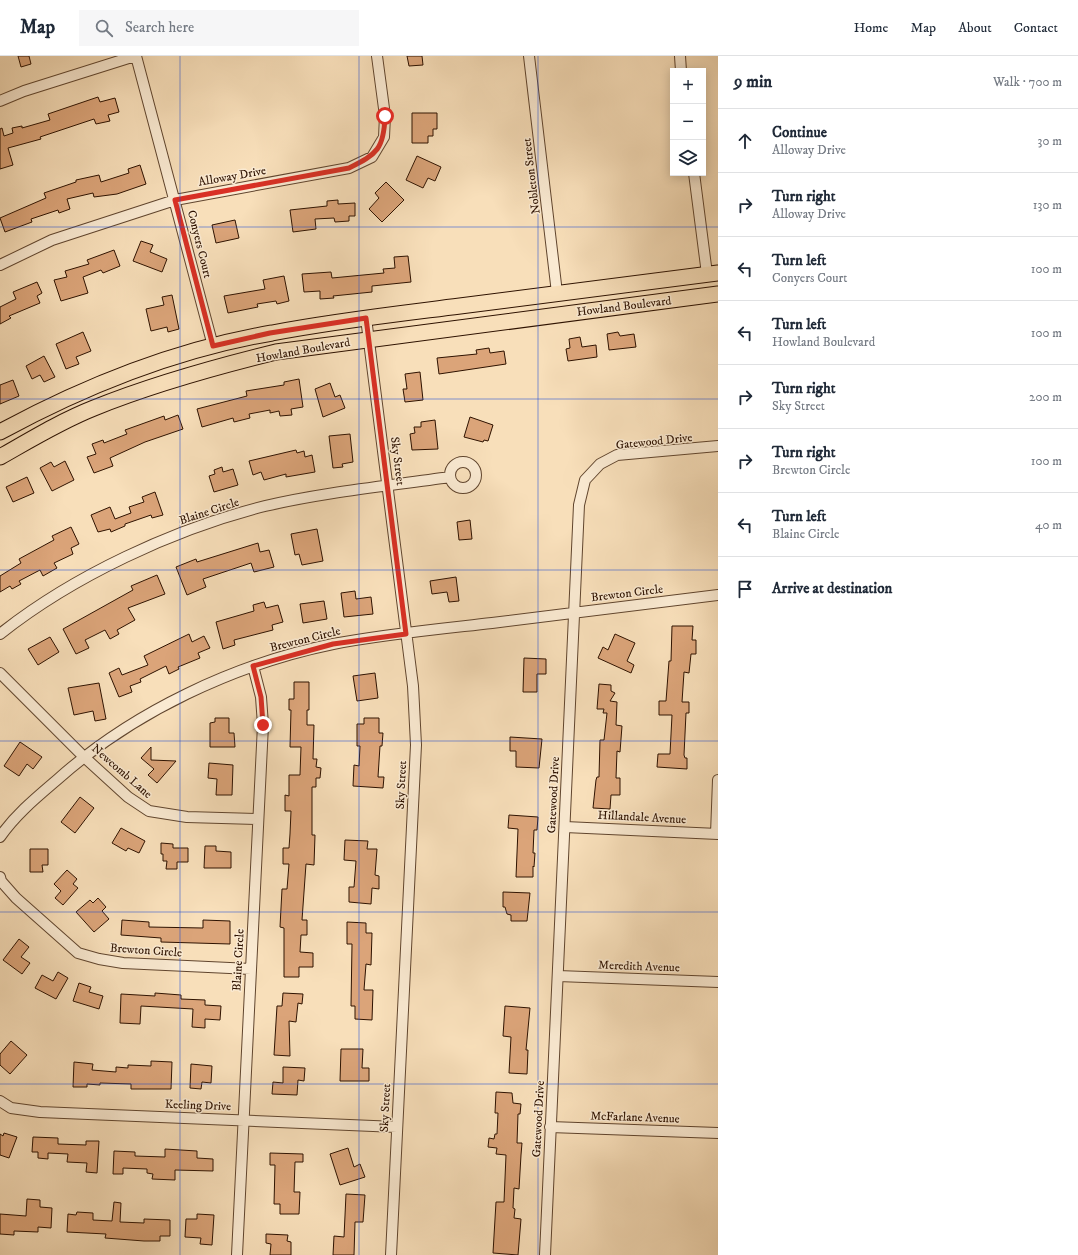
<!DOCTYPE html>
<meta charset="utf-8">
<style>
body{margin:0;font-family:"IM FELL DW Pica",serif;background:#f6f6f7;color:#1f2937}
.controls{position:absolute;right:12px;top:12px;display:grid;overflow:hidden;border-radius:0px;box-shadow:0 2px 10px #0003}
.controls button{width:36px;height:36px;display:grid;place-items:center;padding:0;border:0;border-bottom:1px solid #e0e1e3;background:#fff;color:#1f2937;font:20px sans-serif}
.stop{position:absolute;width:12px;height:12px;margin:-9px;border:3px solid #d93025;border-radius:50%;background:#fff}
.stop.end{background:#d93025;border-color:#fff;box-shadow:0 1px 4px #0008}
.list{margin:0;padding:0;list-style:none}
h2{display:flex;justify-content:space-between;align-items:center;height:52px;margin:0;padding:0 16px;font-size:17px}
h2 small{font-size:13px;font-weight:400;color:#747a83}
.list li{display:grid;grid-template-columns:26px 1fr auto;gap:12px;align-items:center;box-sizing:border-box;height:64px;padding:0 16px;border-top:1px solid #e0e1e3}
.list b{display:block;font-size:15px;white-space:nowrap}
.list p{margin:0;font-size:13px;white-space:nowrap;color:#747a83}
.list em{font-size:13px;font-style:normal;color:#747a83}
.icon{flex:none;width:22px;height:22px;fill:none;stroke:currentColor;stroke-width:2;stroke-linecap:round;stroke-linejoin:round}
.map{position:relative;flex:none;width:718px;height:1199px;overflow:hidden}
header{display:flex;align-items:center;gap:24px;box-sizing:border-box;height:56px;padding:0 20px;background:#fff;border-bottom:1px solid #e0e1e3}
header strong{font-size:19px}
nav{display:flex;gap:22px;margin-inline-start:auto;font-size:14px}
.search{width:280px;height:36px;background:#f6f6f7;display:flex;align-items:center;gap:10px;box-sizing:border-box;padding:0 14px;border-radius:0px;color:#747a83;font-size:15px}
main{display:flex}
aside{flex:1;background:#fff}
.map>svg:first-child{display:block}
.building{fill:#dba479;stroke:#2e1200}
.lines{fill:none;stroke-linecap:round;stroke-linejoin:round}
.street-casing{stroke:#60452e;stroke-width:12}
.primary-casing{stroke:#2e1200;stroke-width:17}
.street{stroke:#faead2;stroke-width:10}
.primary{stroke:#f8dfba;stroke-width:15}
.route{stroke:#d93025;stroke-width:5}
.grid{fill:none;stroke:#1d4ed8;stroke-width:1;stroke-opacity:0.55}
.labels{text-anchor:middle;stroke-width:3;stroke-linejoin:round;paint-order:stroke}
.street-label{font-size:12px;fill:#2e1200;stroke:#faead2}
</style>
<header>
<strong>Map</strong>
<div class="search"><svg class="icon" aria-label="search" viewBox="0 0 24 24"><circle cx="10" cy="10" r="6"/><path d="M15 15l6 6"/></svg>Search here</div>
<nav><a>Home</a><a>Map</a><a>About</a><a>Contact</a></nav>
</header>
<main>
<div class="map">
<svg width="718" height="1199" viewBox="0 0 718 1199">
<rect width="100%" height="100%" fill="#f8dfba"/>
<filter id="stains"><feTurbulence type="fractalNoise" baseFrequency=".005" numOctaves="4"/><feColorMatrix values="0 0 0 0 .2 0 0 0 0 .09 0 0 0 0 .02 0 0 0 .5 -.17"/></filter>
<radialGradient id="worn" r=".72"><stop offset=".6" stop-color="#630" stop-opacity="0"/><stop offset="1" stop-color="#630" stop-opacity=".3"/></radialGradient>
<path class="building" d="M18 0H29L31 8 21 11Z
M407 0H422L423 9 409 10Z
M98 41 100 46 115 42 119 56 108 59 110 65 96 68 94 63 40 81 41 83 8 92 13 109 0 113V73L2 72 4 80 13 77 12 72 22 70V72L50 64 48 58Z
M412 57H437V73H433V80H428V87H412Z
M417 100 441 111 435 125 428 122 423 132 406 124Z
M140 109 146 128 117 138 94 141 93 137 67 143 70 153 59 157 58 154 31 163 32 166 5 176 0 162 46 142 44 137 76 126V124L99 119 101 126 129 117 128 113Z
M386 126 404 144 382 166 369 153 379 142 375 137Z
M338 144V148L355 147V160H349V165L335 166 334 162 315 163 316 173 293 176 290 154 327 150V145Z
M235 164 239 182 216 187 212 169Z
M141 185 153 189 150 196 167 203 162 216 133 205Z
M114 194 120 210 103 217 101 214 83 221 88 237 61 245 54 224 67 221 65 215 89 208 87 204Z
M408 200 411 226 372 230V236L333 240 334 242 320 243V235L304 236 302 218 331 216 332 222 384 217 383 213 395 212 394 201Z
M284 220 289 245 277 248 276 245 257 248 258 251 228 257 224 240 265 233 263 224Z
M37 226 42 237 37 240 40 247 9 260 11 262 0 268V251L16 243 13 236Z
M172 239 179 273 168 276 167 271 151 275 146 253 164 249 162 241Z
M83 276 91 295 76 301 79 308 66 313 56 288Z
M618 276 620 280 634 278 636 291 609 294 607 278Z
M580 281 582 291 596 289 597 301 568 305 566 293 570 292 569 283Z
M489 292 490 297 504 295 506 308 439 318 437 302 477 298 476 294Z
M44 300 55 321 44 326 40 319 32 323 26 310Z
M420 316 423 344 405 346 403 333H407L405 318Z
M299 323 303 351 291 353 292 359 280 360 279 355 270 357V354L249 358 250 362 234 366 233 362 202 371 197 353 247 340 246 335 284 329V326Z
M13 324 19 340 0 348V329Z
M330 327 335 341 340 339 345 352 323 361 315 333Z
M178 359 183 373 145 386 110 402 113 410 94 417 87 401 96 398 92 388 103 384 104 387 127 378 125 374 164 360 165 364Z
M470 361 493 369 488 385 484 384 483 386 464 381Z
M435 364 438 393 412 394 410 378 415 377 414 371H421V366Z
M350 378 353 406 342 408 343 411 333 412 329 380Z
M296 394 297 397 304 395 305 401 312 399 315 416 286 421V418L264 424 261 416 253 419 249 405Z
M65 405 74 424 52 435 40 412 51 406 54 411Z
M222 411 223 416 233 413 238 429 214 436 209 420 215 418 214 414Z
M27 421 34 437 13 446 6 431Z
M155 436 163 459 152 462 151 459 125 468V470L111 476 110 473 98 476 91 459 110 451 115 463 131 457 129 451 144 446 142 441Z
M470 464 472 483 459 484 457 466Z
M71 471 79 488 71 492 73 498 54 507 57 512 43 520 40 514 19 525 21 528 12 533 10 530 0 536V520L21 507 19 503 54 484 52 480Z
M317 473 323 505 302 509 299 498 295 499 291 478Z
M258 487 260 496 269 494 274 511 254 516 251 507 203 523 206 531 187 539 176 511 196 503 197 506Z
M157 519 165 538 128 552 135 564 117 574 119 578 110 583 105 574 85 584 89 592 76 598 63 573 133 534 131 530Z
M456 521 459 545 449 546 447 536 432 538 430 525Z
M355 535 356 543 371 541 373 558 344 561 341 537Z
M324 545 327 563 303 567 300 548Z
M264 546 266 552 278 549 283 566 272 569 273 574 234 584 235 589 223 593 216 566 254 555 253 549Z
M672 570H693L692 584H696V598H691L689 617 684 616 682 646H689V657H686L684 699 685 702H687V713L657 711 658 698H670L672 659H659V645H666L669 605H671Z
M189 578 192 586 204 580 210 592 198 597 200 602 178 611 179 613 169 618 166 610 140 623 141 626 130 630 132 636 119 641 109 617 119 612 122 619 148 609 144 600Z
M615 578 635 587 627 605 634 609 631 617 598 602 603 591 608 594Z
M50 581 59 596 38 609 28 593Z
M524 602 546 603V618H537V636H523Z
M375 617 378 642 357 645 353 620Z
M294 626H309V654H307V669H314L313 703H317L316 711 321 712 320 722H316V731H312V779H315L314 809 306 808 302 864H307V879H301L300 896 313 897V911H299V921H284V872L280 871 282 833H287L289 808H283V792H289L290 778 291 755H285V739L289 740V719H300L301 691H290L291 654H289V643H294Z
M99 627 106 663 95 665 93 655 74 659 68 632Z
M599 628 611 629V635L615 637 610 645 617 646 616 669 622 670 620 696 617 695 616 722H620V739H611L610 753 593 752 596 724 597 721H599L600 684H604L607 657H603L604 653H597Z
M215 662H229V677H234L235 691H210V667L215 666Z
M364 662H379V677H383L382 690H380L378 721H384L383 732 353 730 354 709 359 710 360 690H357V668H364Z
M510 681 542 683 539 712 516 711V695H510Z
M20 686 42 701 33 713 27 708 19 720 4 710Z
M151 691V704L176 705 157 727 148 719 154 713 141 702Z
M209 707 233 709 232 739H216L217 723 208 722Z
M80 741 94 752 75 777 61 766Z
M509 759 538 761 537 774H534L533 797H535L534 811 533 810V821H516L518 773 508 772Z
M121 772 145 785 139 797 128 792 126 795 112 787Z
M345 784 368 785 367 793H377L375 819 379 820V833L372 832 371 848 349 846V831H354L356 805 344 804Z
M161 787 173 788V792H188V806H177V813H166L167 805H163V798H161Z
M205 790H216V795L231 796V812H204Z
M30 793H48V809H42L43 816H30Z
M67 814 77 823 73 828 78 832 63 849 55 842 61 835 54 828Z
M503 836 530 837 527 865H511V859L507 858 505 851H503Z
M98 842 106 851 102 855 109 863 94 876 76 856 90 844 93 847Z
M122 864 149 866V871L203 872V864L230 865V888L161 886V882L121 879Z
M347 866 366 867V877H372L371 909 366 908 364 934H373L372 964 355 963V950H351L352 888H347Z
M19 883 29 891 21 901 30 907 22 918 3 904Z
M58 916 68 922 56 943 35 932 42 919 53 925Z
M79 927 91 931 89 936 103 940 99 953 73 945Z
M155 937 181 939V943L205 944V949L221 950 220 964 205 963V972L192 971 193 953 141 950 140 968 120 967 121 938 155 940Z
M283 937 303 938 302 948 298 947 296 966 289 965 290 1000 274 999 277 950H282Z
M505 950 530 952 526 994H528L527 1018 509 1017 511 981 503 980Z
M11 985 27 999 10 1018 0 1009V998Z
M341 993H363L362 1012H369V1025H340Z
M151 1005 172 1006 171 1033H131V1028L100 1027V1029L87 1028V1031H73L74 1006 93 1008 92 1014 116 1016V1011L128 1012V1009L151 1010Z
M191 1008 212 1010 211 1027 202 1026 201 1033 190 1032Z
M283 1011 305 1012 304 1025 298 1024 297 1039 272 1038 273 1026 283 1027Z
M496 1036 512 1037 513 1047 521 1048 520 1058H518L517 1087H522L521 1099 519 1133 514 1132 513 1152 515 1153 514 1162 521 1163 518 1199 493 1197 496 1146H504L506 1099 496 1098 497 1092 488 1091 489 1082 494 1083 495 1078H497L498 1057H495Z
M4 1077 17 1081 9 1102 0 1099V1078L3 1080Z
M33 1081 58 1082V1088L86 1089V1085H99L97 1117 86 1116 87 1107 67 1106 68 1098 48 1097V1103L38 1102V1096H32Z
M348 1092 354 1111 360 1108 365 1121 340 1129 330 1098Z
M165 1093 197 1095V1102L213 1103V1115L175 1114V1124L152 1123 153 1118 147 1117V1113L123 1112V1118H113L114 1095 135 1096V1100L165 1101Z
M270 1097 303 1098V1106H295L294 1136H300L299 1158H280V1148H274L275 1109H270Z
M346 1138 365 1139 363 1166H355L354 1199H333L334 1180 344 1181Z
M27 1143 40 1144V1151L52 1152 51 1172 38 1171V1176L14 1175V1179L0 1178V1158L26 1160Z
M114 1146 121 1147 120 1166 144 1167V1163L170 1164V1180H160V1185H144L105 1182 106 1178 67 1176 68 1158 76 1159 77 1156 93 1157V1164L112 1165Z
M197 1158 214 1159 212 1189 200 1188 201 1182 185 1181 186 1163H197Z
M266 1178 288 1179 287 1185 291 1186V1199H270L271 1188 266 1187Z"/>
<g class="lines">
<defs>
<path id="street" d="M136 0 213 290
M529 0 557 237
M680 0 681 15
M0 45 24 35 135 0
M694 117 707 218
M0 209 52 184 175 144 349 112 372 101 384 81 385 60 377 0
M366 262 413 630 416 689 391 1199
M450 419a13 13 0 1 1 26 0a13 13 0 1 1-26 0Z
M0 578C73 520 174 473 265 450 325 436 388 430 450 421
M0 617 83 700 128 741 149 755 187 761 258 763
M565 771 718 778
M716 778 718 724
M0 781C16 758 37 741 58 723 133 656 235 608 333 588 385 578 439 573 492 567 568 558 643 548 718 539
M0 821 1 825 16 842 78 897 99 903 123 907 251 913
M558 920 718 926
M0 1045 11 1052 40 1056 397 1071
M550 1071 718 1077
M237 1199 263 669 261 641 253 610
M545 1199 579 449 585 424 600 408 617 399 718 390"/>
<path id="primary" d="M0 376C83 331 178 293 272 277 334 265 397 258 460 250 546 239 632 228 718 217
M0 401C30 384 61 365 94 352 153 328 215 311 276 296L718 238"/>
</defs>
<use href="#street" class="street-casing"/>
<use href="#primary" class="primary-casing"/>
<use href="#street" class="street"/>
<use href="#primary" class="primary"/>
</g>
<g class="lines">
<path class="route" d="M263 669 261 641 253 610 333 588 406 578 366 262 270 277 213 290 175 144 349 112C377 98 384 93 385 60"/>
</g>
<path class="grid" d="M180 0V1199M359 0V1199M538 0V1199M0 171H718M0 343H718M0 514H718M0 685H718M0 856H718M0 1028H718"/>
<g class="labels">
<g class="street-label">
<text transform="translate(232 120) rotate(-10)" y="4">Alloway Drive</text>
<text transform="translate(531 120) rotate(-97)" y="4">Nobleton Street</text>
<text transform="translate(200 188) rotate(76)" y="4">Conyers Court</text>
<text transform="translate(624 250) rotate(-7)" y="4">Howland Boulevard</text>
<text transform="translate(303 294) rotate(-10)" y="4">Howland Boulevard</text>
<text transform="translate(654 385) rotate(-6)" y="4">Gatewood Drive</text>
<text transform="translate(398 405) rotate(83)" y="4">Sky Street</text>
<text transform="translate(209 455) rotate(-18)" y="4">Blaine Circle</text>
<text transform="translate(627 537) rotate(-7)" y="4">Brewton Circle</text>
<text transform="translate(305 583) rotate(-14)" y="4">Brewton Circle</text>
<text transform="translate(122 715) rotate(41)" y="4">Newcomb Lane</text>
<text transform="translate(401 729) rotate(-87)" y="4">Sky Street</text>
<text transform="translate(553 739) rotate(-87)" y="4">Gatewood Drive</text>
<text transform="translate(642 761) rotate(3)" y="4">Hillandale Avenue</text>
<text transform="translate(146 894) rotate(4)" y="4">Brewton Circle</text>
<text transform="translate(238 904) rotate(-87)" y="4">Blaine Circle</text>
<text transform="translate(639 910) rotate(2)" y="4">Meredith Avenue</text>
<text transform="translate(198 1049) rotate(2)" y="4">Keeling Drive</text>
<text transform="translate(385 1052) rotate(-87)" y="4">Sky Street</text>
<text transform="translate(635 1061) rotate(2)" y="4">McFarlane Avenue</text>
<text transform="translate(538 1063) rotate(-87)" y="4">Gatewood Drive</text>
</g>
</g>
<rect width="100%" height="100%" filter="url(#stains)"/>
<rect width="100%" height="100%" fill="url(#worn)"/>
</svg>
<div class="controls">
<button>+</button>
<button>−</button>
<button><svg class="icon" aria-label="layers" viewBox="0 0 24 24"><path d="M12 4l9 5-9 5-9-5zM3 14l9 5 9-5"/></svg></button>
</div>
<div class="stop" style="left:385px;top:60px"></div>
<div class="stop end" style="left:263px;top:669px"></div>
</div>
<aside>
<h2>9 min<small>Walk · 700 m</small></h2>
<ul class="list">
<li><svg class="icon" aria-label="ahead" viewBox="0 0 24 24"><path d="M12 20V5M6 11l6-6 6 6"/></svg><div><b>Continue</b><p>Alloway Drive</p></div><em>30 m</em></li>
<li><svg class="icon" aria-label="right" viewBox="0 0 24 24"><path d="M7 20v-9h11M14 6l5 5-5 5"/></svg><div><b>Turn right</b><p>Alloway Drive</p></div><em>130 m</em></li>
<li><svg class="icon" aria-label="left" viewBox="0 0 24 24"><path d="M17 20v-9H6M10 6l-5 5 5 5"/></svg><div><b>Turn left</b><p>Conyers Court</p></div><em>100 m</em></li>
<li><svg class="icon" aria-label="left" viewBox="0 0 24 24"><path d="M17 20v-9H6M10 6l-5 5 5 5"/></svg><div><b>Turn left</b><p>Howland Boulevard</p></div><em>100 m</em></li>
<li><svg class="icon" aria-label="right" viewBox="0 0 24 24"><path d="M7 20v-9h11M14 6l5 5-5 5"/></svg><div><b>Turn right</b><p>Sky Street</p></div><em>200 m</em></li>
<li><svg class="icon" aria-label="right" viewBox="0 0 24 24"><path d="M7 20v-9h11M14 6l5 5-5 5"/></svg><div><b>Turn right</b><p>Brewton Circle</p></div><em>100 m</em></li>
<li><svg class="icon" aria-label="left" viewBox="0 0 24 24"><path d="M17 20v-9H6M10 6l-5 5 5 5"/></svg><div><b>Turn left</b><p>Blaine Circle</p></div><em>40 m</em></li>
<li><svg class="icon" aria-label="arrive" viewBox="0 0 24 24"><path d="M6 21V4h12l-3 4 3 4H6"/></svg><div><b>Arrive at destination</b></div></li>
</ul>
</aside>
</main>
